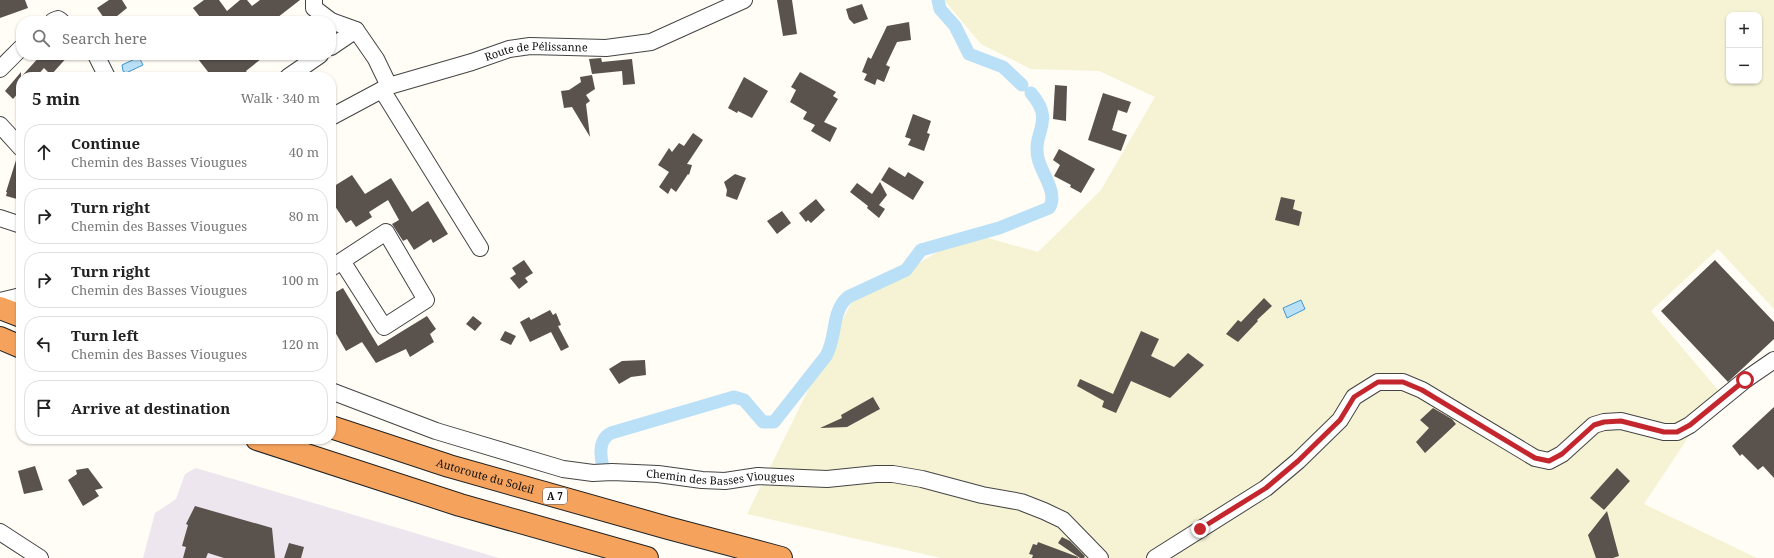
<!DOCTYPE html>
<meta charset="utf-8">
<style>
body{margin:0;font-family:"Noto Serif",serif;background:#f2f2f2;color:#222}
.controls{position:absolute;right:12px;top:12px;display:grid;overflow:hidden;border-radius:8px;box-shadow:0 1px 3px #0004}
.controls button{width:36px;height:36px;display:grid;place-items:center;padding:0;border:0;border-bottom:1px solid #e0e0e0;background:#fff;color:#222;font:20px sans-serif}
.stop{position:absolute;width:12px;height:12px;margin:-9px;border:3px solid #c4262e;border-radius:50%;background:#fff}
.stop.end{background:#c4262e;border-color:#fff;box-shadow:0 1px 4px #0008}
.list{margin:0;padding:0;list-style:none}
h2{display:flex;justify-content:space-between;align-items:center;height:52px;margin:0;padding:0 16px;font-size:17px}
h2 small{font-size:13px;font-weight:400;color:#767676}
.list li{display:grid;grid-template-columns:26px 1fr auto;gap:12px;align-items:center;box-sizing:border-box;height:56px;margin:0 8px 8px;padding:0 8px;border:1px solid #e0e0e0;border-radius:16px}
.list b{display:block;font-size:15px;white-space:nowrap}
.list p{margin:0;font-size:13px;white-space:nowrap;color:#767676}
.list em{font-size:13px;font-style:normal;color:#767676}
.icon{flex:none;width:22px;height:22px;fill:none;stroke:currentColor;stroke-width:2;stroke-linecap:round;stroke-linejoin:round}
.map{position:relative;flex:none;width:1774px;height:558px;overflow:hidden}
.search{position:absolute;background:#fff;box-shadow:0 1px 3px #0004;left:16px;top:16px;width:320px;height:44px;display:flex;align-items:center;gap:10px;box-sizing:border-box;padding:0 14px;border-radius:16px;color:#767676;font-size:15px}
.panel{position:absolute;background:#fff;box-shadow:0 1px 3px #0004;left:16px;top:72px;width:320px;height:372px;border-radius:16px}
.map>svg:first-child{display:block}
.industrial{fill:#eee6ef}
.farmland{fill:#f6f3d4;fill-rule:evenodd}
.water{fill:#b9e0f7;stroke:#3f96cf}
.lines{fill:none;stroke-linecap:round;stroke-linejoin:round}
.canal{stroke:#b9e0f7;stroke-width:13}
.building{fill:#5a524d}
.minor-casing{stroke:#444;stroke-width:18}
.highway-casing{stroke:#222;stroke-width:24}
.minor{stroke:#fff;stroke-width:16}
.highway{stroke:#f5a25d;stroke-width:22}
.route{stroke:#c4262e;stroke-width:5}
.labels{text-anchor:middle;stroke-width:4;stroke-linejoin:round;paint-order:stroke}
.shield{fill:#fff;stroke:#585858;stroke-width:1}
.shield-label{font-size:10px;font-weight:bold;fill:#111}
.street-label{font-size:11px;fill:#111;stroke:#fff}
</style>
<div class="map">
<svg width="1774" height="558" viewBox="0 0 1774 558">
<rect width="100%" height="100%" fill="#fffdf5"/>
<path class="industrial" d="M196 468 499 558H143L155 513 176 499 185 474Z"/>
<path class="farmland" d="M944 0H1774V309L1718 249 1651 311 1719 391 1644 504 1757 558H941L747 514 851 303 970 233 1038 252 1101 190 1155 97 1099 71 1031 69 981 44ZM1729 15H1759V81H1729Z"/>
<path class="water" d="M139 57 143 65 126 73 123 71 122 65Z
M1301 300 1305 309 1287 318 1283 308Z"/>
<g class="lines">
<path class="canal" d="M938 0 940 9 955 26 969 54 1003 67 1022 85
M603 467C600 455 598 440 611 433L734 397 744 400 763 422H774L826 356C837 338 831 311 848 297L906 270 921 250 999 228 1049 208C1059 194 1041 173 1038 158 1032 131 1056 122 1031 93"/>
</g>
<path class="building" d="M0 0H25L28 8 0 18Z
M109 0H122L127 8 111 21H106L97 8Z
M204 0H219L227 11 240 0H247L252 6 260 0H300L273 21H203L193 8Z
M777 0H792L797 34 783 36Z
M862 4 868 19 854 24 849 19 846 9Z
M909 22 911 40 897 42 886 65 890 67 884 82 877 79 875 85 864 80 867 74 862 72 868 57 871 59 887 26Z
M41 55H69L51 75 44 68 36 77H21V90L13 99 5 91 21 72V77Z
M195 55H266L246 71 250 77H212Z
M601 58 602 62 632 59 635 84 623 85 622 71 592 74 589 59Z
M800 72 836 92 833 96 838 99 824 122 837 128 830 142 811 131 815 125 803 119 807 112 790 102 796 90 791 87Z
M592 75 595 89 586 95 590 101 586 104 590 137 572 107 564 108 561 91 569 90 581 82 580 77Z
M744 77 768 91 752 118 738 111 737 113 728 108Z
M1055 85 1067 86 1066 121 1053 119Z
M1103 93 1131 102 1127 113 1118 110 1112 130 1127 135 1121 151 1088 140Z
M913 114 931 121 927 133 930 134 924 151 908 145 911 139 905 137Z
M693 133 703 140 687 164 692 165 689 175 688 174 676 192 671 188 668 194 659 187 669 172 658 165 669 148 672 152 679 143 684 146Z
M1059 149 1095 169 1081 193 1070 187 1071 185 1054 176 1060 165 1053 160Z
M17 157H21V187L17 199 6 196 7 192H6Z
M889 167 905 177 908 172 924 182 913 200 881 180Z
M735 174 746 178 737 200 726 196 727 190 724 182Z
M352 175 365 194 391 178 412 212 428 201 448 234 433 243 431 239 414 250 407 239 403 241 392 224 399 220 388 200 369 212 372 217 356 227 351 220 346 223 331 200V188Z
M880 182 887 195 879 205 885 209 879 218 867 208 868 206 850 192 857 183 872 194Z
M1281 197 1295 200 1293 209 1302 212 1299 226 1275 220Z
M816 199 825 210 811 223 808 220 806 222 799 213Z
M782 211 791 223 777 234 767 221Z
M524 260 533 273 525 278 528 282 519 289 510 278 516 274 512 268Z
M1715 260 1774 322V339L1728 382 1661 311Z
M343 288 378 346 427 316 436 329 430 334 434 342 410 357 406 349 376 363 362 342 346 351 331 325V295Z
M1264 298 1272 306 1257 320 1258 321 1238 342 1226 334 1238 320 1241 322Z
M550 310 553 315 556 313 561 325 558 326 569 347 561 351 551 332 530 342 520 322 529 317 531 320Z
M473 316 482 323 475 331 466 324Z
M505 331 516 336 511 345 500 340Z
M1141 331 1159 339 1151 356 1174 367 1188 353 1204 365 1170 398 1131 381 1116 413 1102 407 1104 401 1077 386 1080 379 1113 394Z
M645 360 646 375 631 377 619 384 609 369 622 361Z
M873 397 880 409 847 427 820 428 842 418 841 415Z
M1774 407V478L1763 466 1758 470 1742 454 1740 456 1732 446Z
M1433 408 1452 419 1456 424 1425 453 1416 442 1429 428 1420 420Z
M35 466 43 490 24 494 18 471Z
M88 468 103 488 95 490 99 496 83 506 68 480 77 474 76 470Z
M1617 468 1630 481 1604 510 1590 498Z
M195 506 272 528 275 558H224L208 553 206 558H183L186 547 182 546 188 525 186 524Z
M1607 511 1619 556 1613 558H1596L1588 535Z
M1062 537 1070 541 1085 556 1084 558H1080L1058 543Z
M1038 542 1078 557V558H1032L1033 555 1029 554 1033 544 1037 545Z
M289 543 304 547 301 558H284Z"/>
<g class="lines">
<defs>
<g id="minor">
<path d="M314 0V8L331 21"/>
<path d="M53 21 58 19 61 21"/>
<path d="M331 21 356 30 376 59 389 86"/>
<path d="M331 47 356 30"/>
<path d="M96 55 107 77"/>
<path d="M0 69 21 48"/>
<path d="M288 77 320 55"/>
<path d="M382 90 480 248"/>
<path id="s1" d="M331 117 389 86 472 62 509 49 530 46 606 48 651 42 744 0"/>
<path d="M0 125 21 148"/>
<path d="M0 218 21 225"/>
<path d="M331 268 386 232 426 300 384 327 342 261"/>
<path d="M0 301 21 296"/>
<path id="s2" d="M331 391 436 431 563 469 593 473 612 472 658 474 702 480 725 481 758 476 827 479 876 474H893L922 479 982 495 1021 502 1044 511 1063 520 1100 558"/>
<path d="M0 532 40 558"/>
<path d="M1155 558 1266 488 1298 461 1340 420 1354 397 1378 382H1403L1422 390 1535 458 1549 461 1562 454 1594 425 1604 422 1621 421 1664 432H1677L1690 425 1745 380 1774 360"/>
</g>
<g id="highway">
<path d="M0 308 21 316"/>
<path d="M0 338 21 347"/>
<path id="s3" d="M331 427 449 466 668 528 781 558"/>
<path d="M257 439 460 505 647 558"/>
</g>
</defs>
<use href="#minor" class="minor-casing"/>
<use href="#highway" class="highway-casing"/>
<use href="#minor" class="minor"/>
<use href="#highway" class="highway"/>
</g>
<g class="lines">
<path class="route" d="M1200 529 1266 488 1298 461 1340 420 1354 397 1378 382H1403L1422 390 1535 458 1549 461 1562 454 1594 425 1604 422 1621 421 1664 432H1677L1690 425 1745 380"/>
</g>
<g class="labels">
<rect class="shield" x="543" y="488" width="24" height="16" rx="3"/>
<g class="shield-label">
<text x="555" y="500">A 7</text>
</g>
<g class="street-label">
<text dy="4" stroke="none"><textPath href="#s1" startOffset="218">Route de Pélissanne</textPath></text>
<text dy="4" stroke="none"><textPath href="#s3" startOffset="162">Autoroute du Soleil</textPath></text>
<text dy="4" stroke="none"><textPath href="#s2" startOffset="403">Chemin des Basses Viougues</textPath></text>
</g>
</g>
</svg>
<div class="controls">
<button>+</button>
<button>−</button>
</div>
<div class="stop" style="left:1745px;top:380px"></div>
<div class="stop end" style="left:1200px;top:529px"></div>
<div class="search"><svg class="icon" aria-label="search" viewBox="0 0 24 24"><circle cx="10" cy="10" r="6"/><path d="M15 15l6 6"/></svg>Search here</div>
<section class="panel">
<h2>5 min<small>Walk · 340 m</small></h2>
<ul class="list">
<li><svg class="icon" aria-label="ahead" viewBox="0 0 24 24"><path d="M12 20V5M6 11l6-6 6 6"/></svg><div><b>Continue</b><p>Chemin des Basses Viougues</p></div><em>40 m</em></li>
<li><svg class="icon" aria-label="right" viewBox="0 0 24 24"><path d="M7 20v-9h11M14 6l5 5-5 5"/></svg><div><b>Turn right</b><p>Chemin des Basses Viougues</p></div><em>80 m</em></li>
<li><svg class="icon" aria-label="right" viewBox="0 0 24 24"><path d="M7 20v-9h11M14 6l5 5-5 5"/></svg><div><b>Turn right</b><p>Chemin des Basses Viougues</p></div><em>100 m</em></li>
<li><svg class="icon" aria-label="left" viewBox="0 0 24 24"><path d="M17 20v-9H6M10 6l-5 5 5 5"/></svg><div><b>Turn left</b><p>Chemin des Basses Viougues</p></div><em>120 m</em></li>
<li><svg class="icon" aria-label="arrive" viewBox="0 0 24 24"><path d="M6 21V4h12l-3 4 3 4H6"/></svg><div><b>Arrive at destination</b></div></li>
</ul>
</section>
</div>
